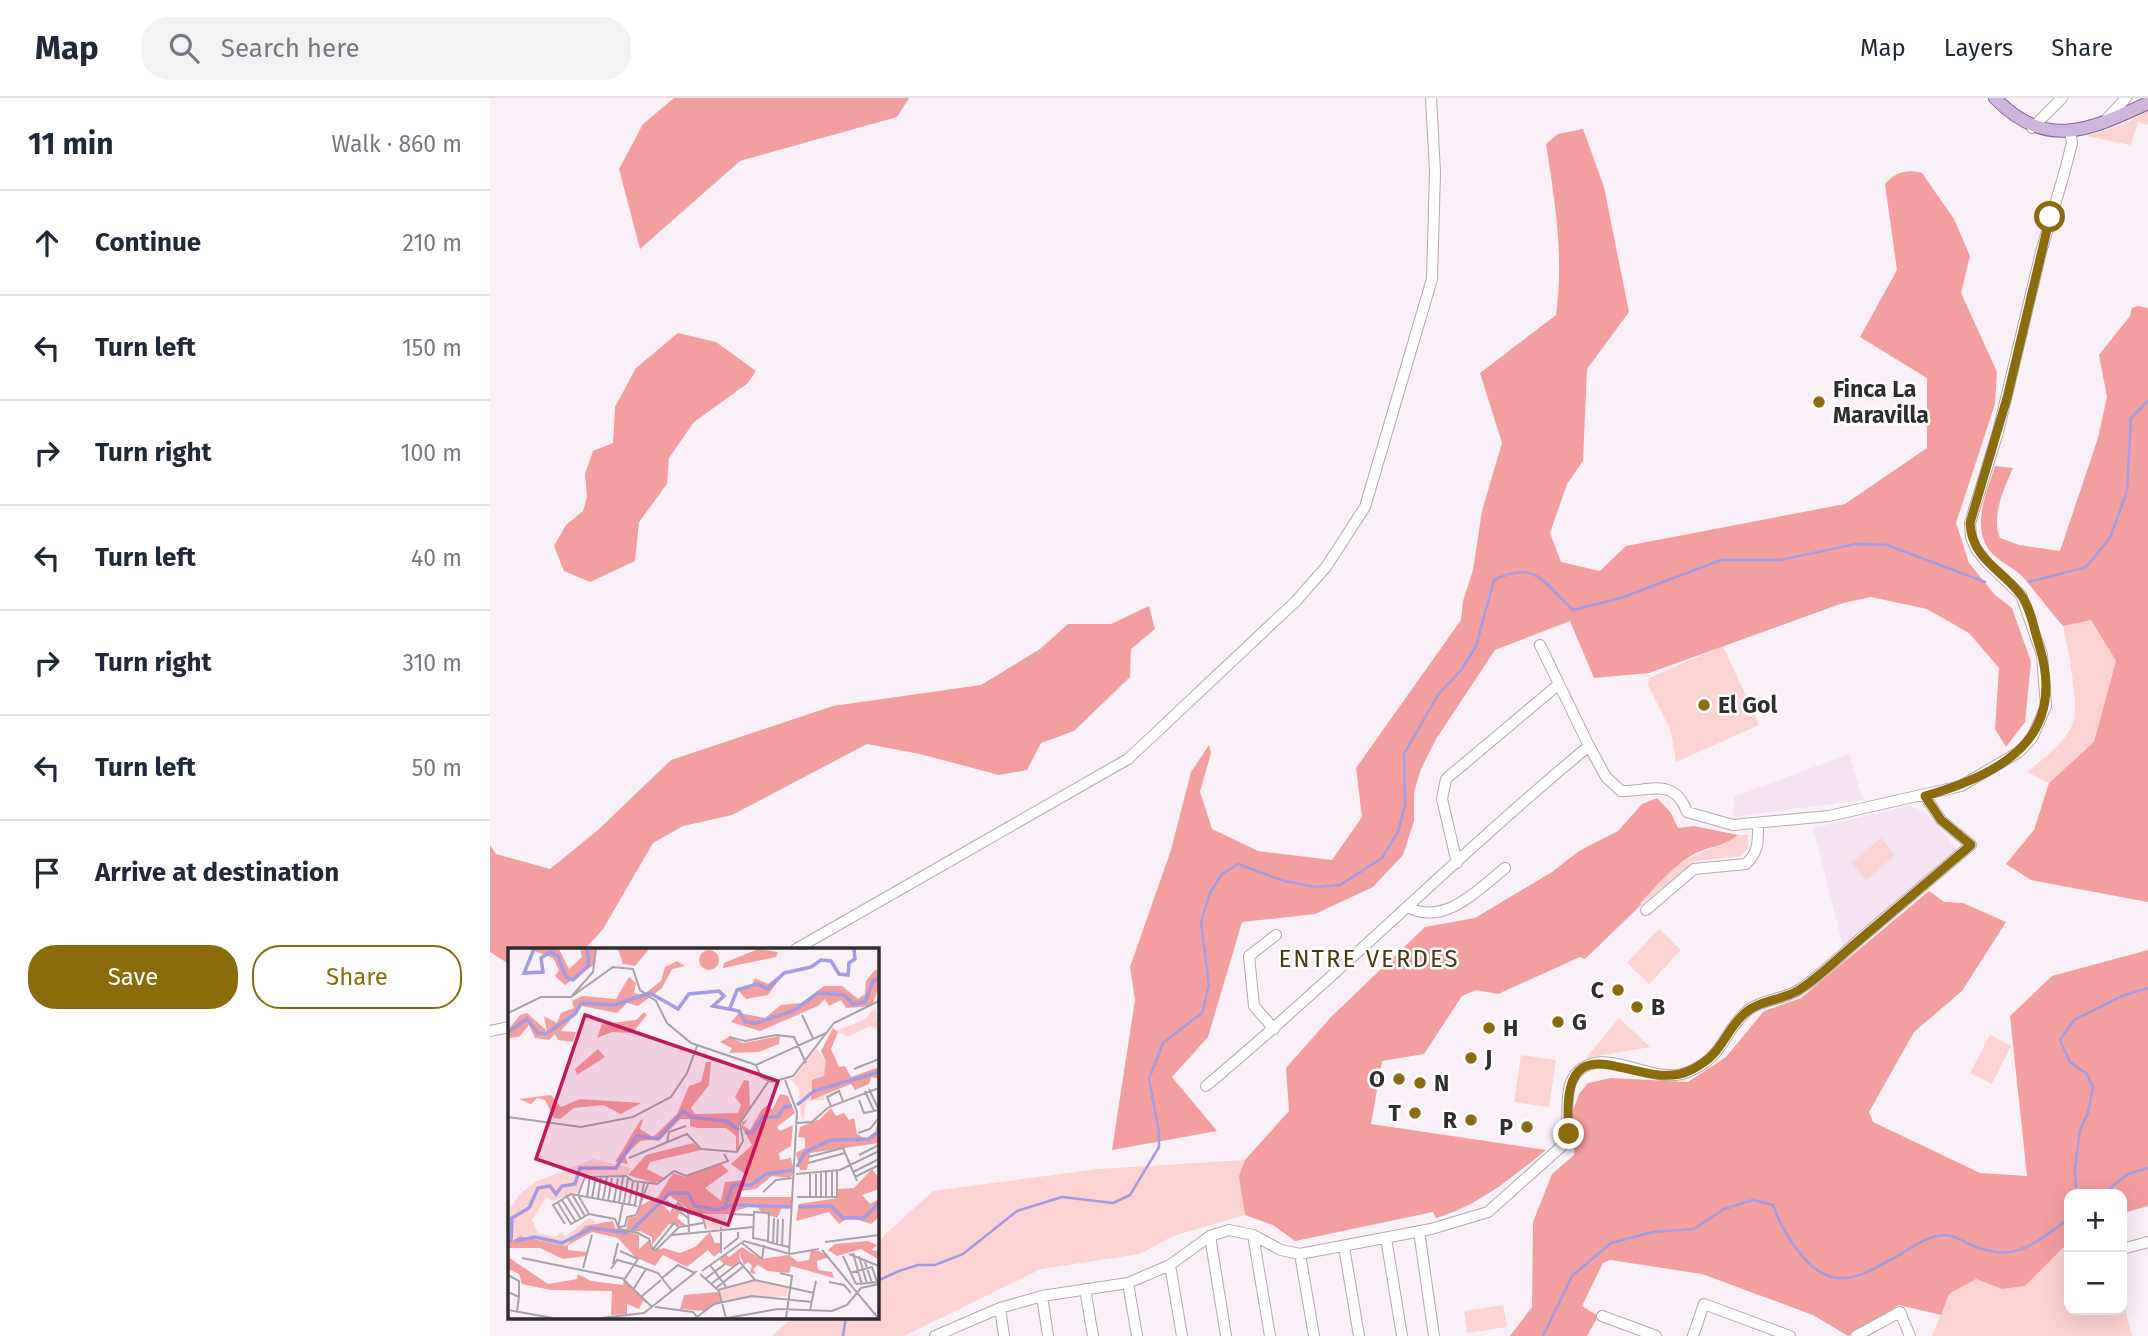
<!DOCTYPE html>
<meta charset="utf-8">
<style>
body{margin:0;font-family:"Fira Sans",sans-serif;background:#f2f2f3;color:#1f2937}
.controls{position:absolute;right:21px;bottom:21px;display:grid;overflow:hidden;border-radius:14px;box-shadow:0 7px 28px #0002}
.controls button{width:63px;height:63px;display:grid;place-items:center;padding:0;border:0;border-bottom:2px solid #e0e1e3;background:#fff;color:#1f2937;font:35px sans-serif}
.stop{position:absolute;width:21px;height:21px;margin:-16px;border:5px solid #8b6c0d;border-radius:50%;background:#fff}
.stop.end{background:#8b6c0d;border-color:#fff;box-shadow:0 2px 7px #0008}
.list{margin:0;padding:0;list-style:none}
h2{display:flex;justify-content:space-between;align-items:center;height:91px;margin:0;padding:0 28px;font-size:30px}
h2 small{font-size:23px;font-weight:400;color:#747a83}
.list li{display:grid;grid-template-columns:46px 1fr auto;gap:21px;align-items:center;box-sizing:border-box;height:105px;padding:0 28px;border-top:2px solid #e0e1e3}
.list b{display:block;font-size:26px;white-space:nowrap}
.list em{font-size:23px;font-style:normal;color:#747a83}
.actions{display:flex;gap:14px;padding:21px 28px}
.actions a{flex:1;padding:16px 0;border:2px solid #8b6c0d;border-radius:28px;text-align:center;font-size:24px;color:#8b6c0d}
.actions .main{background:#8b6c0d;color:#fff}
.icon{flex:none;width:38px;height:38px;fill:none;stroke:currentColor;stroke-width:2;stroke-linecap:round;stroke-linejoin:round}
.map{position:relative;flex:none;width:1658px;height:1238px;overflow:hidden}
header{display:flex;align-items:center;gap:42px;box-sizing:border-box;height:98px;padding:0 35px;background:#fff;border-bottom:2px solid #e0e1e3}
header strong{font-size:33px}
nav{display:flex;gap:38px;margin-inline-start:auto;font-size:24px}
.search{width:490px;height:63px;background:#f2f2f3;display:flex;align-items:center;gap:18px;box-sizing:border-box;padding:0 24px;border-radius:28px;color:#747a83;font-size:26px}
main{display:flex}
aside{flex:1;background:#fff}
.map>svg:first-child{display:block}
.built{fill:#f4e3f0}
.green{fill:#fbd3d2}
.forest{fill:#f39e9f}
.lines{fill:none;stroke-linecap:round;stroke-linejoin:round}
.stream{stroke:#a39ce2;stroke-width:2.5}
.minor-casing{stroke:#b2a9b0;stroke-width:12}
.major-casing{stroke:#816691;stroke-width:14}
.minor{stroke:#fff;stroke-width:10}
.major{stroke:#cdb5dd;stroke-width:12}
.route{stroke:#8b6c0d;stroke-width:9}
.poi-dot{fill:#8b6c0d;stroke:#fff;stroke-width:2.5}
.labels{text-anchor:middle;stroke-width:5;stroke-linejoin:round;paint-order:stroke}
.poi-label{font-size:23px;font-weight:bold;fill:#302d2f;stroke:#fff;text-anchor:start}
.neighbourhood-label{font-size:24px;letter-spacing:2px;fill:#493a12;stroke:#fff}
.inset-river{fill:none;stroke:#a39ce2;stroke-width:3.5}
.inset-road{fill:none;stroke:#a9a2a8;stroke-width:2}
.view{fill:#c2185b;fill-opacity:0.15;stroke:#c2185b;stroke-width:3.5}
.inset-edge{fill:none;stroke:#302d2f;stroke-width:3.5}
</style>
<header>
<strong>Map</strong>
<div class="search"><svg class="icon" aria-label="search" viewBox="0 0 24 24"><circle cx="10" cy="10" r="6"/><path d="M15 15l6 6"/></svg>Search here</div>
<nav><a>Map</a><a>Layers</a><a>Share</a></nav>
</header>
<main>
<aside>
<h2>11 min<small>Walk · 860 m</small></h2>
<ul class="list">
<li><svg class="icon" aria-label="ahead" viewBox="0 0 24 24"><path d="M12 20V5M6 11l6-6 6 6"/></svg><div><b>Continue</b></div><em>210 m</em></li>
<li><svg class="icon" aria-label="left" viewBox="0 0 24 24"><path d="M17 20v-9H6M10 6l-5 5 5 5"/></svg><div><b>Turn left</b></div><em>150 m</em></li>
<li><svg class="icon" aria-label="right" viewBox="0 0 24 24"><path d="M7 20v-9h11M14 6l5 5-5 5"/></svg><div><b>Turn right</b></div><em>100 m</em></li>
<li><svg class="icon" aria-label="left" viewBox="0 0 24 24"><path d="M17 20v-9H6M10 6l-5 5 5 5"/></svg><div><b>Turn left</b></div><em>40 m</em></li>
<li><svg class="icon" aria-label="right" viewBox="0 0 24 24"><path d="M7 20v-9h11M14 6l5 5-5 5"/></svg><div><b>Turn right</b></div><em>310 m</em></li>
<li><svg class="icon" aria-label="left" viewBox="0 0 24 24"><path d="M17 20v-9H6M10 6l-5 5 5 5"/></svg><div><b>Turn left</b></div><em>50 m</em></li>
<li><svg class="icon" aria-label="arrive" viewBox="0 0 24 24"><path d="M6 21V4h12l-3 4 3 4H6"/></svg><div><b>Arrive at destination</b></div></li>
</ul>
<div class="actions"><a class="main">Save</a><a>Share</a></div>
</aside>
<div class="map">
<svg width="1658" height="1238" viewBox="0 0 1658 1238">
<rect width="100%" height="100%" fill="#faf0f8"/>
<path class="built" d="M1359 656 1373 702 1243 719 1244 699Z
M1420 708 1435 714 1467 751 1353 847 1323 730Z"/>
<path class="green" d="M1658 12V27L1648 24 1641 47 1596 38 1635 26Z
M1601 522 1626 563 1604 644 1559 685 1537 674C1554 660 1579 643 1584 621 1588 599 1578 551 1573 528Z
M1233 548 1269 627 1186 664 1181 633 1158 587 1159 580Z
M1248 737H1258V750L1251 758 1206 763 1151 807 1149 805C1163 792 1177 773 1194 763 1211 752 1232 750 1248 737Z
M1391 740 1405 757 1376 782 1361 765Z
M1169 831 1191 852 1159 886 1137 865Z
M1129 920 1160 949 1096 960Z
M1500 937 1521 948 1502 986 1480 975Z
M1031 957 1066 962 1059 1009 1024 1004Z
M755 1062 749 1078 755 1117 683 1138 650 1156 551 1171 414 1238H282L303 1219H387V1144L443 1093 608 1071Z
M1579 1144V1212H1632V1198L1642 1238H1442L1459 1196 1486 1181 1512 1191 1535 1188Z
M1013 1207 1017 1229 977 1235 974 1213Z"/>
<path class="forest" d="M184 0H419L407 19 250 63 150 151 129 71 153 26Z
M1093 31 1114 89 1139 214 1097 271 1093 363 1077 386 1060 435 1071 464 1110 473 1136 448 1355 406 1437 350V280L1370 239 1407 172 1395 86C1406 74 1417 71 1432 75L1464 121 1480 158 1471 195 1507 274 1505 306 1466 425 1479 465 1505 497 1522 510 1541 564 1535 624 1516 649 1505 631 1509 570 1479 535 1437 511 1381 499 1353 505 1159 575 1104 580 1080 523 1005 552 946 641 931 671 924 694V723L913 757 883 789 825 816 752 824 718 939 682 979 727 1033 622 1052 645 902 640 869 681 752 701 674 719 647 721 655 710 694 722 731 768 753 842 762 872 719 866 670 971 522 973 503 983 472 992 413 1012 345 990 275 1066 217C1074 159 1065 103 1056 46L1068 36Z
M1648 208 1658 210V804L1541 782 1516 766 1544 732 1559 685 1604 644 1626 563 1601 522 1573 528C1559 512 1546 494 1532 478 1524 470 1514 466 1506 459 1478 435 1496 396 1505 368L1523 370C1514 390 1501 419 1510 440L1529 447 1570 453 1608 340 1617 299 1609 257 1640 218 1642 210Z
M188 235 226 244 266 273 258 285 204 324 179 360 177 386 149 424 145 463 100 484 74 473 64 448 76 427 93 413 97 399 95 376 103 353 123 345 125 309 146 270Z
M659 508 665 531 641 551 640 579 584 633 551 645 537 672 509 677 430 656 377 646 242 717 193 728 163 745 113 831 95 851H19V866L0 854V747L6 756 60 771 108 732 181 662 343 608 491 587 550 551 578 526H621Z
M1167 700 1181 715 1188 730 1204 728 1248 737C1236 747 1227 747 1213 752 1187 762 1169 786 1150 805L1151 807 1095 861 1090 859 1008 896 986 892 972 898 934 956 892 963 881 1026 1056 1052C1021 1080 990 1107 946 1120L943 1114 805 1143 783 1127 755 1117 749 1078 755 1062 799 1013 796 970 841 919 935 829 985 820 1062 774 1089 753 1128 733 1152 706Z
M1439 793 1454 804 1473 805 1516 824 1472 893 1424 934 1379 1014 1383 1024 1490 1075 1537 1078 1520 918 1562 878 1658 852V1108L1634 1115 1632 1123V1096H1579V1144L1535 1188 1512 1191 1486 1181 1459 1196 1451 1217 1409 1207 1358 1238 1323 1217 1212 1176 1120 1162 1113 1165 1092 1208 1108 1218 1097 1238H1020L1042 1209 1043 1124 1062 1076 1084 1057 1083 1013 1089 996 1098 985 1121 980 1198 984 1236 959 1274 913 1311 900Z"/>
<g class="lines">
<path class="stream" d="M1539 484 1596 469 1620 440 1637 393 1641 320 1658 303
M1586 1096 1585 1070 1590 1032 1598 1015 1603 989 1597 976 1580 964 1570 942 1584 922 1632 898 1658 890
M1613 1096 1638 1076 1658 1070
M387 1183 409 1173 428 1167H445L473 1156 527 1113 572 1099 623 1105 640 1097 669 1049V1034L659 981 673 945 712 915 719 888 711 824 720 795 732 776 748 766 794 783 826 789 850 787 892 760 908 734 915 707 914 656 948 597 972 571 986 548 1004 482C1047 461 1054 486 1083 512L1131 500 1231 462H1290L1366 446 1397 447 1495 484
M353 1238 356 1219
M1053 1238 1082 1178 1121 1145 1163 1134 1204 1131 1234 1111 1263 1102 1283 1107C1292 1132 1317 1177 1347 1180 1368 1183 1394 1165 1411 1156 1425 1148 1439 1137 1455 1137 1464 1136 1475 1145 1484 1148 1527 1166 1546 1143 1579 1121"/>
<defs>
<path id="minor" d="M1614 24 1636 0
M1542 30 1572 0
M1050 547 1099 648
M967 765 952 701 956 681 1069 586
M918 809C954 829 989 791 1015 770
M1156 812 1204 771 1256 766C1269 753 1268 744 1268 727
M306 851 638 661 806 503 836 469 875 409 942 181 945 74 941 0
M784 931 764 908 759 858 786 837
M0 933 19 929
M716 988C847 879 967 757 1099 648L1116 679 1131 693C1158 694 1184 678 1197 714L1243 727 1339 718 1471 688 1529 654 1542 640 1556 608 1552 557 1531 497 1498 466 1486 451 1481 439 1480 425 1508 334 1551 154 1574 76 1582 45 1580 32
M929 1133 944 1238
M763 1137 780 1238
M720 1138 736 1238
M896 1140 912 1238
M854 1149 869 1238
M1632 1151 1658 1144
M810 1156 824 1238
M680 1167 692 1238
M638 1185 647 1238
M595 1191 603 1238
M552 1198 558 1238
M510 1210 514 1238
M1112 1218 1166 1238
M445 1238 510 1210 552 1198 638 1185 680 1167 720 1138 739 1132 763 1137 791 1152 810 1156 941 1131 998 1114 1073 1047C1084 1025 1067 984 1094 969 1125 952 1165 988 1198 974 1234 959 1232 936 1256 914 1271 901 1294 902 1310 891 1332 877 1351 857 1371 840 1408 809 1444 778 1481 747L1451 722 1435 698
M1203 1238 1214 1206 1300 1238
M1366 1238 1410 1214 1420 1238"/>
<path id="major" d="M1505 0C1556 53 1600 32 1658 5"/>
</defs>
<use href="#minor" class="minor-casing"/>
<use href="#major" class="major-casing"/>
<use href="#minor" class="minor"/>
<use href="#major" class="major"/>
</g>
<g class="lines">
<path class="route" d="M1079 1036C1068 909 1149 999 1201 972 1234 956 1232 936 1255 915 1270 902 1293 902 1309 892 1330 879 1348 860 1367 844 1405 812 1443 779 1481 747L1451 722 1435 698C1513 676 1578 639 1549 547 1544 532 1541 510 1531 497 1512 471 1482 462 1480 425L1517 300 1560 119"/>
</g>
<g class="poi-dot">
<circle cx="1329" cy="304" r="7"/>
<circle cx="1214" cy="607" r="7"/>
<circle cx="1128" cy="892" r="7"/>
<circle cx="1147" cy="909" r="7"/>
<circle cx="1068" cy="924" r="7"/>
<circle cx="999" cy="930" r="7"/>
<circle cx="981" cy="960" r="7"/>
<circle cx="909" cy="981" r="7"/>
<circle cx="930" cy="985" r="7"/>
<circle cx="925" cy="1015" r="7"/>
<circle cx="981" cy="1022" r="7"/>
<circle cx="1037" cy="1029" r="7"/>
</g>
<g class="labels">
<g class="poi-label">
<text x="1343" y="299">Finca La<tspan x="1343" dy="26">Maravilla</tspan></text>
<text x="1228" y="615">El Gol</text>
<text x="1114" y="900" text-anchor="end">C</text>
<text x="1161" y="917">B</text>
<text x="1082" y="932">G</text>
<text x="1013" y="938">H</text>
<text x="995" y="968">J</text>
<text x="895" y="989" text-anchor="end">O</text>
<text x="944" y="993">N</text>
<text x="911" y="1023" text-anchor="end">T</text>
<text x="967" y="1030" text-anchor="end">R</text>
<text x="1023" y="1037" text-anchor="end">P</text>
</g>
<g class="neighbourhood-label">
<text x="879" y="869">ENTRE VERDES</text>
</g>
</g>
<g transform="translate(18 850)">
<rect width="371" height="371" fill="#faf0f8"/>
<path d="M367 59 369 69 362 75 371 69 368 82 362 78 340 89 327 83 356 72ZM308 100 318 113 316 129 303 139 301 149 316 147V152L298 153 296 172H303L319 159 314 167 300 174 295 172 293 168 291 141 284 132ZM85 211 122 220 120 227H76L70 244 45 253 38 250 24 272 30 285 47 289 54 284 57 289 81 270 89 274 86 276 58 299 17 288 2 291V260L13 245 29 233ZM196 271a11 11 0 1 1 22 0a11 11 0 1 1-22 0ZM247 333 280 340 279 348 215 352 212 343Z" fill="#fbd3d2"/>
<path d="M21 1H51L61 21 74 9 72 1H87V16L57 37 47 28 51 22 45 10ZM110 1H141L127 18 115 16ZM250 1 270 4 268 9 215 20 216 15ZM191 12a10 10 0 1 1 20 0a10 10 0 1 1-20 0ZM169 13 177 18 164 21 154 40 130 58 119 55 109 65 74 58 53 83 68 84 65 94 50 92 47 86 41 92 27 90 21 77 11 89 0 90V82L12 67 19 65 39 83 36 68 49 75 53 65 66 60 64 53 74 48 108 51 121 29 128 35 126 45 135 47 153 33 157 19ZM278 22 260 47 238 51 231 43 232 39H243L247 30 260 36ZM367 22H371V38L364 58 338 60 333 52 321 58 317 51 310 58 252 83 223 74 231 65 257 70 273 57 293 55 316 38H334L350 51 357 46 358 33ZM136 64 139 67 124 85 104 84 89 90 94 76 128 72ZM325 80 330 84 323 101 331 119 337 118 343 129 371 119V131L363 129 361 136 347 142 343 136 303 152 304 132 316 128 318 113 313 103ZM272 88 271 96 251 104 221 105 224 100 212 94 221 89 235 95ZM90 101 97 109 69 127 67 121ZM198 114H203L201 137 183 160 187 166 230 165 233 157 227 149 236 132 241 133 242 159 231 175V201L228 203V188L218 180H189L182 178V171H172L153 191 132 193 117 208 120 216 107 214 132 173 135 171 132 181 145 189 169 166 181 138 193 134ZM272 146 280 148 287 165 269 179 272 183 285 177 283 198 271 205 272 212 283 210 286 224 282 230 264 228 248 241 233 243V249H283V258L274 260 269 270 253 264 248 256 220 266H197L186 265 161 247 154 256 163 265 167 261 172 265 169 270 179 278 161 276 144 297V289L132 283 118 284 120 270 129 268 131 258 150 249 165 225 177 229 213 216 221 223 197 240 213 253 217 234 237 232 240 228 223 216 244 197 234 180V174L240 171 235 178 242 182 254 161 260 157 264 162ZM43 147 53 159 72 151 133 155 113 166 95 157 66 160 52 171 46 170 37 152 29 150 23 156 11 151ZM323 160 328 168 336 165 341 172 346 170 349 186 357 191 367 184 371 171V195L302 205 299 222H292L288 205 297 200V190L290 189 292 179 312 171ZM185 195 193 202 142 214 139 221 158 231 146 235 120 227 138 207ZM364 221 371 230V241L354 247 362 256 371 251V269L363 276 341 269 331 276 321 264 288 273 291 256 330 250V241L346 240ZM105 273 107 280 131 287V301L141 292 146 302 156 300 172 305 187 299 202 284 207 295H212V304L206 309 200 302 179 319 155 307 147 318 127 309 110 290 84 284 60 297V302L79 304 78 308 55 311 32 300H0V295L12 288 58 298 77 278ZM360 293 369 297 363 302 371 303V312L353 301 329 308 320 302 327 296ZM234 299 253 311 281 307 290 314 301 312 303 303H311L321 309 309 313 310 322 324 324 326 330 283 318 281 325 260 323 250 317 245 321 248 326 242 325 244 318 240 314 236 317 231 304 232 313 224 319 216 316 212 312 217 306 221 309ZM0 309 40 336 69 331 70 326 83 333 115 337 116 332 141 356 135 353 131 361 119 356V366L103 367 104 343 43 342 14 336 11 326 0 321ZM210 344 214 353 196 363 172 361 176 347Z" fill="#f39e9f"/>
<path class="inset-river" d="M26 1 16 25 35 24 33 10 42 4 50 8 58 29 65 32 81 17 79 1M222 60 229 42 249 36 260 41 276 25 303 19 313 12 323 13 331 26 340 27 341 15 347 11 346 1M0 84 19 71 30 85 38 86 67 66 73 55 106 57 142 45 170 61 181 46 211 43 216 48 205 58 231 63 237 74 249 75 287 62 310 45 336 47 345 56 357 54 365 33 371 31M289 157 306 143 371 124M237 184 244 185 255 169H270L276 159 284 158M289 219 297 204 323 192 361 191 371 183M217 258 225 237H243L258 226 284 222M290 259 323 258 335 270H356L371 255M124 282 162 245H180L187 258 210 262 225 257 283 259M7 293 27 289 54 295 84 280 120 285M3 294 4 270 21 260 30 240 42 238 48 246 54 238 67 236 72 220H108L129 188 150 191 175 163 183 169 218 173 231 182"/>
<path class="inset-road" d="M88 1 85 24 63 49 105 19 125 21 132 42 148 53 159 75 183 95 248 117M0 65 33 49H64M294 67 305 90M318 85 248 117 253 129 263 134 285 128 326 75 371 53M221 89 237 93 268 87 286 89 298 115M346 121 371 111M277 132 289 164 281 305M357 143 366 163M351 152 356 165 371 162 361 141M323 158 319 149 331 143 335 153M0 169 73 179 125 169 163 149 179 125 189 98M289 175 304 174 321 159 371 140M350 185 362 181 371 170M159 194 161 184 178 178M351 207 371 197M300 209 335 200 349 233M121 210 179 186 193 201 229 204 235 193 232 175 260 134M300 215 337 205M302 224V249M345 224 371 211M288 226 332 222 371 203M347 229 371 217M255 244 268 232 285 230M64 246 77 268M58 247 73 271M70 247 77 229 118 228 125 233 149 236 166 223 178 228 220 213 216 206M70 247 81 266 107 271 111 281 130 285 141 291 143 298 145 301 148 302 171 279 166 275 145 301M79 249 82 228M289 249H329V223M308 249V224M313 249V224M318 249V224M324 249V224M84 250 88 228M90 251 93 228M54 252 68 274M95 252 99 229M100 253 104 230M106 253 110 230M158 253 180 270M111 254 115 229M50 255 63 276 81 266M116 255 120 230M121 256 125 234M132 256 136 235M127 257 130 235M163 264 170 255 180 264 181 284M180 266 193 264 198 281M221 266 246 267M57 276 45 257 63 246 129 258M111 279 117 278 119 269 128 267 140 236M171 279 195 275M213 279V305M110 280 115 255M164 287 246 279M260 293 245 290 246 264 261 265 260 294 281 299M317 294 371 287M234 295 254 311 256 297M265 296 266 270M269 297 270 271M274 298 275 271M216 301 230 290V284M314 302 370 370M112 303 130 311 116 332 144 359M345 305 354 337M341 306 371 318M335 308 348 336M351 308 359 336M14 310 117 331M356 311 364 335M105 316 110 295M202 317 219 340M75 320 84 287M103 321 109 312 124 316 150 325 164 343M194 323 236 293 282 306 311 301M272 325 284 328 278 370M342 325 364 319 369 334 348 336M192 326 211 343 218 370M0 327 11 333V349M154 330 170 317 187 325M197 331 217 316M321 334 336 337 343 345M203 336 232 314 247 332M208 340 236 318M125 342 138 321M210 342 247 332 306 345M0 344 11 349 9 363M134 348 153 332M147 359 185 364 189 369M0 362 45 370M302 362 308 333M189 369 206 356 244 348 304 354M93 370 136 365 189 323M219 370 270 361 324 363 339 357 353 340 371 336"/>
<path class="view" d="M77 67 270 133 220 277 28 211Z"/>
<rect width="371" height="371" class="inset-edge"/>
</g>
</svg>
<div class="controls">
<button>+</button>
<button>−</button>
</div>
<div class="stop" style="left:1560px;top:119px"></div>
<div class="stop end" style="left:1079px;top:1036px"></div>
</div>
</main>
